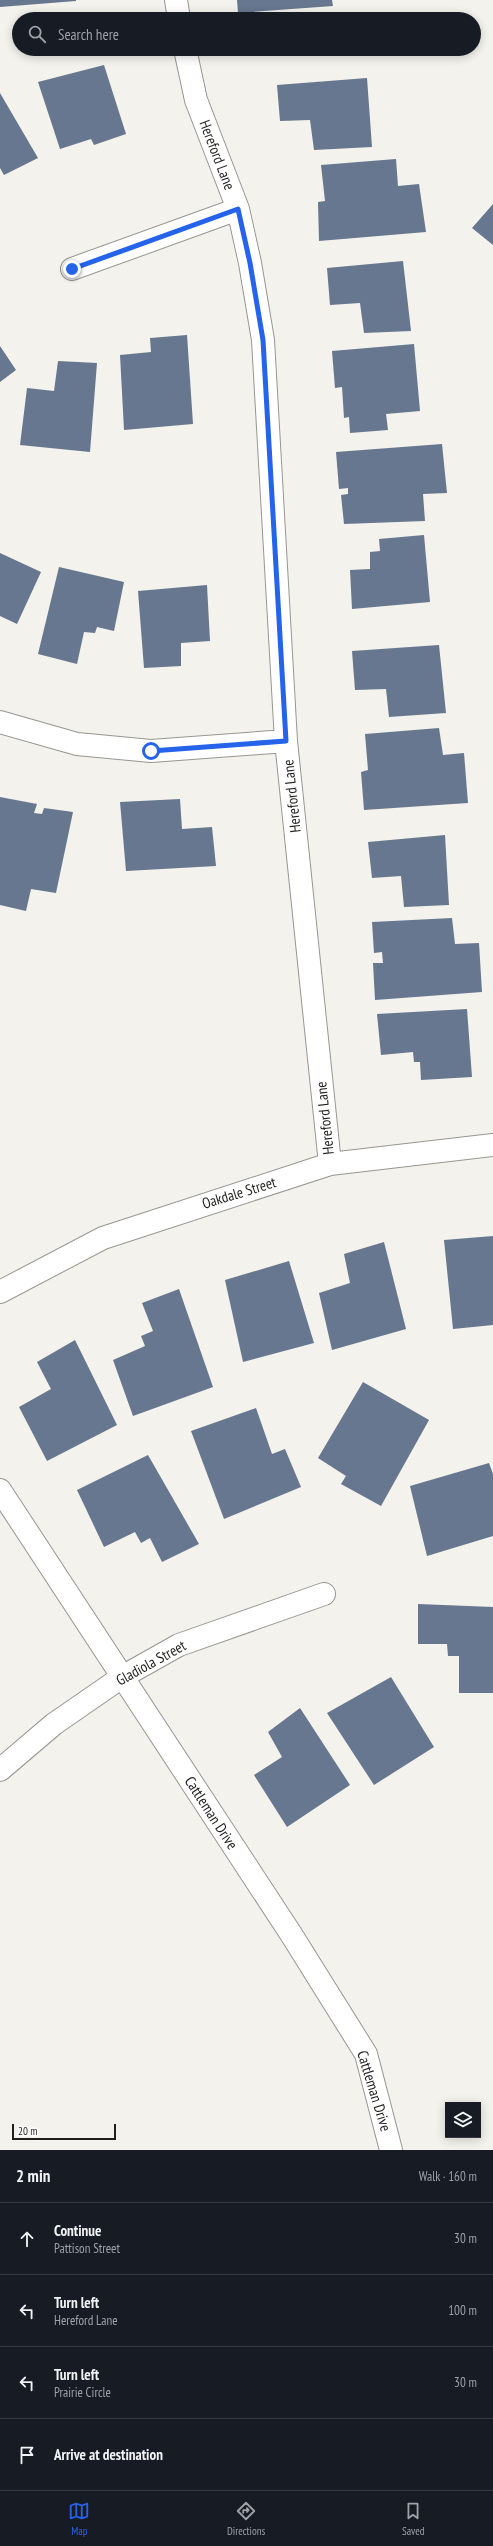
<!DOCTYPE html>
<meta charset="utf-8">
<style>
body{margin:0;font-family:"PT Sans Narrow",sans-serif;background:#242831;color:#f1f3f6}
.controls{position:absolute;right:12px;bottom:12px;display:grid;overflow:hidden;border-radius:0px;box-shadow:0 2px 10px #0003}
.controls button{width:36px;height:36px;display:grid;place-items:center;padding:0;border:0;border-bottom:1px solid #363941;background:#171b24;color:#f1f3f6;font:20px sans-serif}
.scale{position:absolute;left:12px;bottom:10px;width:104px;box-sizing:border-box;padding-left:4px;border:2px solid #1f1f1d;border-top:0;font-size:11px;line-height:14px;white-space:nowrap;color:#1f1f1d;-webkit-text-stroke:3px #fff;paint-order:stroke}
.stop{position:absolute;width:12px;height:12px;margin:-9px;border:3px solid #2563eb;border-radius:50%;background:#fff}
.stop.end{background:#2563eb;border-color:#fff;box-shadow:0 1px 4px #0008}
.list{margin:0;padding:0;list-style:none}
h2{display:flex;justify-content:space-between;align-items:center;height:52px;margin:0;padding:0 16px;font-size:17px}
h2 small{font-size:13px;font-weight:400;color:#9ea1a6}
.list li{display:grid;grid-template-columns:26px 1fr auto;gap:12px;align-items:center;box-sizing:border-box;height:72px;padding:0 16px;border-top:1px solid #363941}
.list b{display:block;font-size:15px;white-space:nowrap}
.list p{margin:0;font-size:13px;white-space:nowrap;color:#9ea1a6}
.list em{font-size:13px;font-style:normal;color:#9ea1a6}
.icon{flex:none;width:22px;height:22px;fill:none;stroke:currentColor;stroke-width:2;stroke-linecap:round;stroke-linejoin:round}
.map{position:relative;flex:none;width:493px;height:2150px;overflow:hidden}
.search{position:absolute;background:#171b24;box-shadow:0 2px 10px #0003;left:12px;right:12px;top:12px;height:44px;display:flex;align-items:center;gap:10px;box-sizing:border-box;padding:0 14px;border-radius:22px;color:#9ea1a6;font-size:15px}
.sheet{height:340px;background:#171b24}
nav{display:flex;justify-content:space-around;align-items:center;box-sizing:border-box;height:56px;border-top:1px solid #363941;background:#171b24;font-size:11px;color:#9ea1a6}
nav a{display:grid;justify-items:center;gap:2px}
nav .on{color:#2563eb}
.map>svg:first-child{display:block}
.building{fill:#67778f}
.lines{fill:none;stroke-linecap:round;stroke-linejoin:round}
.minor-casing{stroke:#979690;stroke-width:24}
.minor{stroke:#fff;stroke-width:22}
.route{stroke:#2563eb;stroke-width:5}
.labels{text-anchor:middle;stroke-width:3.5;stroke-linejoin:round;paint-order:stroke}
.street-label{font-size:15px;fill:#1f1f1d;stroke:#fff}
</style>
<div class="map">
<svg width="493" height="2150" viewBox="0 0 493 2150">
<rect width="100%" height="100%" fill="#f3f2ec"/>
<path class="building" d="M0 0H76V1L0 7Z
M237 0H332L333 6 238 13Z
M104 65 126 134 94 145 91 139 60 149 38 82Z
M367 78 372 147 314 150 310 120 280 121 277 85Z
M0 93 38 158 4 175 0 168Z
M396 159 398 186 419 184 426 232 319 241 318 202 325 201 321 165Z
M493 204V245L472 228Z
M403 261 411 331 364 333 360 303 330 305 327 268Z
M187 335 193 424 124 430 120 355 151 352 150 338Z
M414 344 420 411 386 414 388 430 350 433 349 417 344 418 342 387 335 388 332 351Z
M0 346 16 370 0 382Z
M58 361 97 363 90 452 20 445 27 388 54 391Z
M442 444 447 493 423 494 425 521 344 524 341 495 348 494V488L339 489 336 452Z
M424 535 430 602 352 609 350 570 370 569V552L380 551 379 539Z
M0 553 41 572 17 624 0 616Z
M59 567 124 582 114 631 97 627 95 633 84 632 77 664 38 654Z
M207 585 210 641 181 643V666L144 668 138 591Z
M439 645 446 713 389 717 386 689 355 690 352 651Z
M439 728 443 755 464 753 468 803 364 810 361 772 368 770 365 734Z
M0 797 37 804 34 813 42 814 44 808 73 812 56 893 31 889 26 911 0 905Z
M180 799 182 829 212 827 216 866 126 871 120 802Z
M445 835 449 905 404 907 401 876 372 878 368 842Z
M452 918 455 944 479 943 482 992 375 1000 373 963H383L382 952 374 953 372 922Z
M467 1009 472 1077 421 1080 420 1062H414L413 1052 381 1055 377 1014Z
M493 1236V1325L453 1329 444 1240Z
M384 1242 406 1329 332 1350 319 1293 350 1283 344 1254Z
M289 1261 314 1343 243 1362 225 1280Z
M179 1289 213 1387 133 1416 113 1360 145 1346 141 1336 153 1331 142 1303Z
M75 1340 117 1425 47 1461 19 1407 51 1389 37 1362Z
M363 1382 429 1420 381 1506 341 1484 346 1476 318 1458Z
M256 1408 272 1454 285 1449 301 1487 224 1519 191 1431Z
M148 1455 199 1544 162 1562 150 1538 141 1543 135 1532 104 1547 77 1490Z
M489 1463 493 1474V1536L427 1556 410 1486Z
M418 1604 493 1607V1693H459V1656H448L447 1644H418Z
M391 1677 434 1747 374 1785 327 1713Z
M300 1708 350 1785 287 1827 254 1775 282 1757 268 1732Z"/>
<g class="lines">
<defs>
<path id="minor" d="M176 0 179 19
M185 49 196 100 238 209 250 263 263 340 286 741 330 1164
M72 269 238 209
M0 722 77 744 151 751 286 741
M0 1292 103 1238 330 1164 493 1145
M0 1490 291 1934 366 2054 391 2150
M0 1770 54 1724 122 1677 179 1645 324 1594"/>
</defs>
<use href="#minor" class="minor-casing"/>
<use href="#minor" class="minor"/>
</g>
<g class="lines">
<path class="route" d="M72 269 238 209 250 263 263 340 286 741 151 751"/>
</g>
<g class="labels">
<g class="street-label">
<text transform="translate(217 155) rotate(69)" y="5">Hereford Lane</text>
<text transform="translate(292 796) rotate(-96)" y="5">Hereford Lane</text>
<text transform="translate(325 1118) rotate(-96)" y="5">Hereford Lane</text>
<text transform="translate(239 1193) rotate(-17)" y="5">Oakdale Street</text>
<text transform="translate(151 1663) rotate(-29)" y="5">Gladiola Street</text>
<text transform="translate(211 1813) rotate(57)" y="5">Cattleman Drive</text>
<text transform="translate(374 2091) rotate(73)" y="5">Cattleman Drive</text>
</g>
</g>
</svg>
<div class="controls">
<button><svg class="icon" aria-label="layers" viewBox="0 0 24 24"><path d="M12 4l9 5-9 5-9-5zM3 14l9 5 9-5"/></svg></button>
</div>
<div class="scale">20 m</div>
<div class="stop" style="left:151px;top:751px"></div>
<div class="stop end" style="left:72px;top:269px"></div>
<div class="search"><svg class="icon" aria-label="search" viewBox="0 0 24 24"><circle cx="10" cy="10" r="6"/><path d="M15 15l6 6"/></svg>Search here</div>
</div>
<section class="sheet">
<h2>2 min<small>Walk · 160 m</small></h2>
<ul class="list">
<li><svg class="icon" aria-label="ahead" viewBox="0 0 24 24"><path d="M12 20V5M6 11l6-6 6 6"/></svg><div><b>Continue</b><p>Pattison Street</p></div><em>30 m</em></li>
<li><svg class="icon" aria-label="left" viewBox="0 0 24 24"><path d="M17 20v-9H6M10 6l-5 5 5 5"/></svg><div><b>Turn left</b><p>Hereford Lane</p></div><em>100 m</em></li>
<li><svg class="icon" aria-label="left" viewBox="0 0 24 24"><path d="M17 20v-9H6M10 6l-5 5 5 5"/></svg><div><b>Turn left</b><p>Prairie Circle</p></div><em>30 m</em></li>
<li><svg class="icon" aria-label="arrive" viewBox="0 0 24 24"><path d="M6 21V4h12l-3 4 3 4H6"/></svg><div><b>Arrive at destination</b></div></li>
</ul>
</section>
<nav>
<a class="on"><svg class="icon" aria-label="map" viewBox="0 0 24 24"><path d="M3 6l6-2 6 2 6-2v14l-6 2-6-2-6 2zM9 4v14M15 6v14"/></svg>Map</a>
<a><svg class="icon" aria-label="directions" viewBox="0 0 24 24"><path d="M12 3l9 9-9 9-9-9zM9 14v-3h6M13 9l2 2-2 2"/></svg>Directions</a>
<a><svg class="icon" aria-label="saved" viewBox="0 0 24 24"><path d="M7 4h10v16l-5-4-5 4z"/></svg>Saved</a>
</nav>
